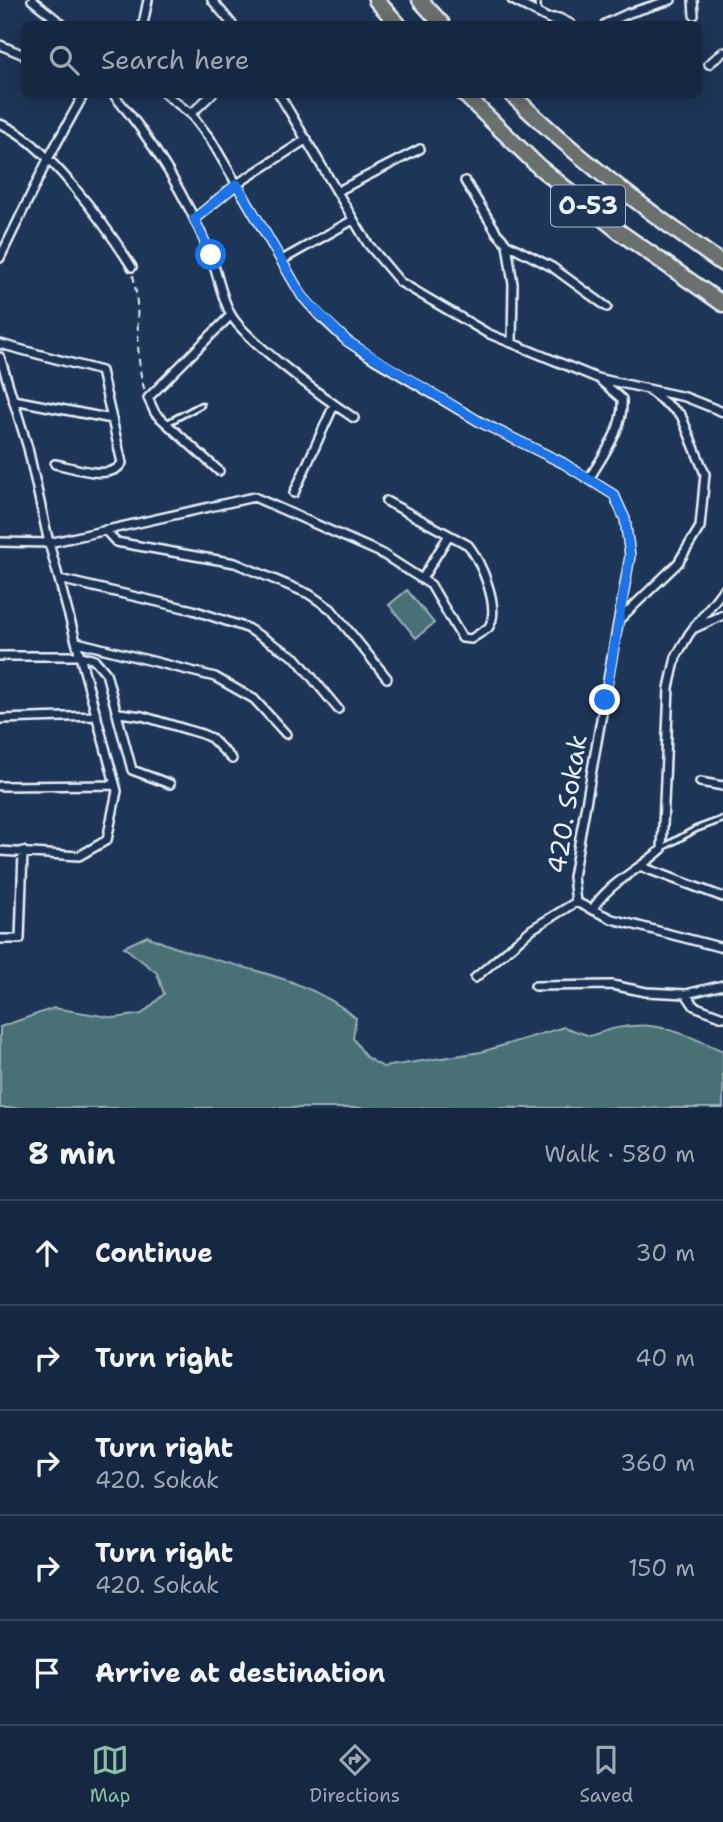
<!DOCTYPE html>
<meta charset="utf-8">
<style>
body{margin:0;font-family:"Shantell Sans",sans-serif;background:#1f3048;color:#f1f3f6}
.stop{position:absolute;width:21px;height:21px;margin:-16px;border:5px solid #1a73e8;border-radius:50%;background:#fff}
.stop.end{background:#1a73e8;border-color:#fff;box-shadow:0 2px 7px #0008}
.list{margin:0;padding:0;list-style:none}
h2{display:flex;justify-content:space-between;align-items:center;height:91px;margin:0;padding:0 28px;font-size:30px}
h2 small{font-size:23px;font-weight:400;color:#9ea6b1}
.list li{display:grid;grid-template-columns:46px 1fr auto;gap:21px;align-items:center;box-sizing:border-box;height:105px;padding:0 28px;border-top:2px solid #35445a}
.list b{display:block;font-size:26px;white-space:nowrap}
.list p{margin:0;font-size:23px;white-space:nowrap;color:#9ea6b1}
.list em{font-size:23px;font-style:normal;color:#9ea6b1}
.icon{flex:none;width:38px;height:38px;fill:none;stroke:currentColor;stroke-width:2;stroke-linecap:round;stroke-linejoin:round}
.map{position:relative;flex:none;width:723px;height:1108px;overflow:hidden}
.search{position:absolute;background:#162841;box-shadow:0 4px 18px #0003;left:21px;right:21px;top:21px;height:77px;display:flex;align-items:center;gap:18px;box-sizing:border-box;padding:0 24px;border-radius:10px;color:#9ea6b1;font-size:26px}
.sheet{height:616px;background:#162841}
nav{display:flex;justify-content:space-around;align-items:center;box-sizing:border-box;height:98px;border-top:2px solid #35445a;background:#162841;font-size:19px;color:#9ea6b1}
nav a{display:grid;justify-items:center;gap:4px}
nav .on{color:#8abfa5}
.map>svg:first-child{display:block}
.green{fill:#497074;stroke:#98b0b6;stroke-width:2}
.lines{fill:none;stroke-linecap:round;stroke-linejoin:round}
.service-casing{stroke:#e8f1f8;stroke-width:9}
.minor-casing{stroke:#e8f1f8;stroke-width:12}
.motorway-casing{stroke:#e8f1f8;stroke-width:19}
.path{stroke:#e8f1f8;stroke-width:2;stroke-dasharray:7 5;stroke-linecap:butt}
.service{stroke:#1d3557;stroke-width:3.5}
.minor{stroke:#1d3557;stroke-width:7}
.motorway{stroke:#6b706d;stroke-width:14}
.route{stroke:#1a73e8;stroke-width:9}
.labels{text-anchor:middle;stroke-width:6;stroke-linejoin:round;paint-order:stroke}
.shield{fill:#1d3557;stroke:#abb9c8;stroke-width:2}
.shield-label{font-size:24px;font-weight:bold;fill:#e8f1f8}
.street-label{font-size:26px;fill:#e8f1f8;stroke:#1d3557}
</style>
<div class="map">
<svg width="723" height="1108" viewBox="0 0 723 1108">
<rect width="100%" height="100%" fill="#1d3557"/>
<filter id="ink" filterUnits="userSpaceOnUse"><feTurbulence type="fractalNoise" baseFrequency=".0143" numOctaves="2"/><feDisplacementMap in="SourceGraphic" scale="14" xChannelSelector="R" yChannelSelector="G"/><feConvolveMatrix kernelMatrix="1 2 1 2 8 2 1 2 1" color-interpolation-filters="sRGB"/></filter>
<g filter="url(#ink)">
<path class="green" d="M407 590 434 623 416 638 389 605Z
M147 936C215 968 297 968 356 1018L353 1038 366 1057 383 1067 481 1052 564 1027 590 1036C644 1015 671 1028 723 1051V1108H0V1027L54 1008 115 1018 142 1014 164 994 157 973 124 947Z"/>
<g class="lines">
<defs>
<path id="service" d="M537 0 538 11
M167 423 201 405
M662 848 696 829 723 819"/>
<path id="minor" d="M32 0 62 24
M212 0 232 24
M512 0 559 24
M693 0 694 15
M551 18H559L571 24
M143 24 148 0
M605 24 629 13 671 0
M0 45 24 55
M709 64 723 52
M113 94C153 140 187 198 210 254 218 274 221 297 231 315 246 341 327 400 354 418
M165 94 191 114 211 140 302 296 319 315 347 341 374 359 480 422 563 463 614 495 625 519 630 556 573 877 576 902
M279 94 368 244 400 282 487 333 597 378 685 397 723 412
M191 114 212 94
M0 124C44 139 107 227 132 267
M465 181 497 233 507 244 513 284 512 343
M338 191 420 149
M194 219 237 184 307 139
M507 244 552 267 607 307
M0 258 48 159 84 94
M282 260 353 220
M0 344 101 371 122 463C110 482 73 467 55 464
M0 357 28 448 49 543 117 791 107 840 79 856 0 851
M14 400 112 419
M219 471 155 413 148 398 231 315
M589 479C603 455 624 429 622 399L600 380
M294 493 334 405
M105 530 116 542 235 563 309 594 331 609 387 678
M0 542 49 543 254 497 381 553 431 585 462 638 471 639 488 628C502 610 481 561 468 545L386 501
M59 579 193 610 247 628 296 658 338 709
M422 579 449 535
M619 620 678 563 700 527 705 474 681 415 651 392
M695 628 723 615
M77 642 215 677 254 699 286 734
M0 656H82L95 660 106 673 132 770 170 784
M119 713 142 716 202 734 211 738 232 759
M0 719 97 716
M700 782 723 786
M0 786 115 785
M642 867 723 897
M576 902 612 919 723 948
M592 910C608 883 639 870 662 849L669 688 676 657 689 634 723 590
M0 939H20L23 851
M475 978 532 929 576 902
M723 985 686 994 694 1006 723 1017
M535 986 612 985 646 992 686 994"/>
<path id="motorway" d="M376 0 398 24
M420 0 442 24
M464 94 539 167 621 233 723 304
M511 94C577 158 648 212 723 264"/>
</defs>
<use href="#service" class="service-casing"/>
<use href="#minor" class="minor-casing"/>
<use href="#motorway" class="motorway-casing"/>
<path class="path" d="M133 275C142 313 133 356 145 391"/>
<use href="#service" class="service"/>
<use href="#minor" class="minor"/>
<use href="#motorway" class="motorway"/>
</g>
</g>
<g class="lines" filter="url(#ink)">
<path class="route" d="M211 255 194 219 237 184 302 296 347 341 480 422 563 463 614 495 625 519 630 556 605 700"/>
</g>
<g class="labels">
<rect class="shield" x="551" y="185.5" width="74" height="41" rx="5"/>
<g class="shield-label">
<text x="588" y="214">O-53</text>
</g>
<g class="street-label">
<text transform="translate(567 804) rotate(-81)" y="9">420. Sokak</text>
</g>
</g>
</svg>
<div class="stop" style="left:211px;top:255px"></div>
<div class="stop end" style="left:605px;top:700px"></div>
<div class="search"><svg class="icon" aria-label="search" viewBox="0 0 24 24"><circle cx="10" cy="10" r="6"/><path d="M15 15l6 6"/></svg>Search here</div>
</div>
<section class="sheet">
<h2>8 min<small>Walk · 580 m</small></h2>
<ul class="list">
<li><svg class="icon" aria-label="ahead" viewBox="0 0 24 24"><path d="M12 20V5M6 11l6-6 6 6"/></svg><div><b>Continue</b></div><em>30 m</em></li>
<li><svg class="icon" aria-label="right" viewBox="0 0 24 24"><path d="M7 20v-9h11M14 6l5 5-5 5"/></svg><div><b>Turn right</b></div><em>40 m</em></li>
<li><svg class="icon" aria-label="right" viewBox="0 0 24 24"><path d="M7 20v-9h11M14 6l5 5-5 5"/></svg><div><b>Turn right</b><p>420. Sokak</p></div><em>360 m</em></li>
<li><svg class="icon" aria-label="right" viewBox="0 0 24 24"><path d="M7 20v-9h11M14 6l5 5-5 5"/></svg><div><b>Turn right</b><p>420. Sokak</p></div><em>150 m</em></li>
<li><svg class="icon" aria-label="arrive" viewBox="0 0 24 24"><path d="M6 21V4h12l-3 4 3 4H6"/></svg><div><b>Arrive at destination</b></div></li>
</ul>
</section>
<nav>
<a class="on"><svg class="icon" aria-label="map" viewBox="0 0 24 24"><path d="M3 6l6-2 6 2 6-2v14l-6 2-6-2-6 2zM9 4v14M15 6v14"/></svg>Map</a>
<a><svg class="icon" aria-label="directions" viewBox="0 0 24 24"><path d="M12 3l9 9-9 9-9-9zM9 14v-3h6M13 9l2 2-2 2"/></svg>Directions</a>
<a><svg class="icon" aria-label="saved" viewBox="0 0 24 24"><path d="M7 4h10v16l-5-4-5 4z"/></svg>Saved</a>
</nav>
